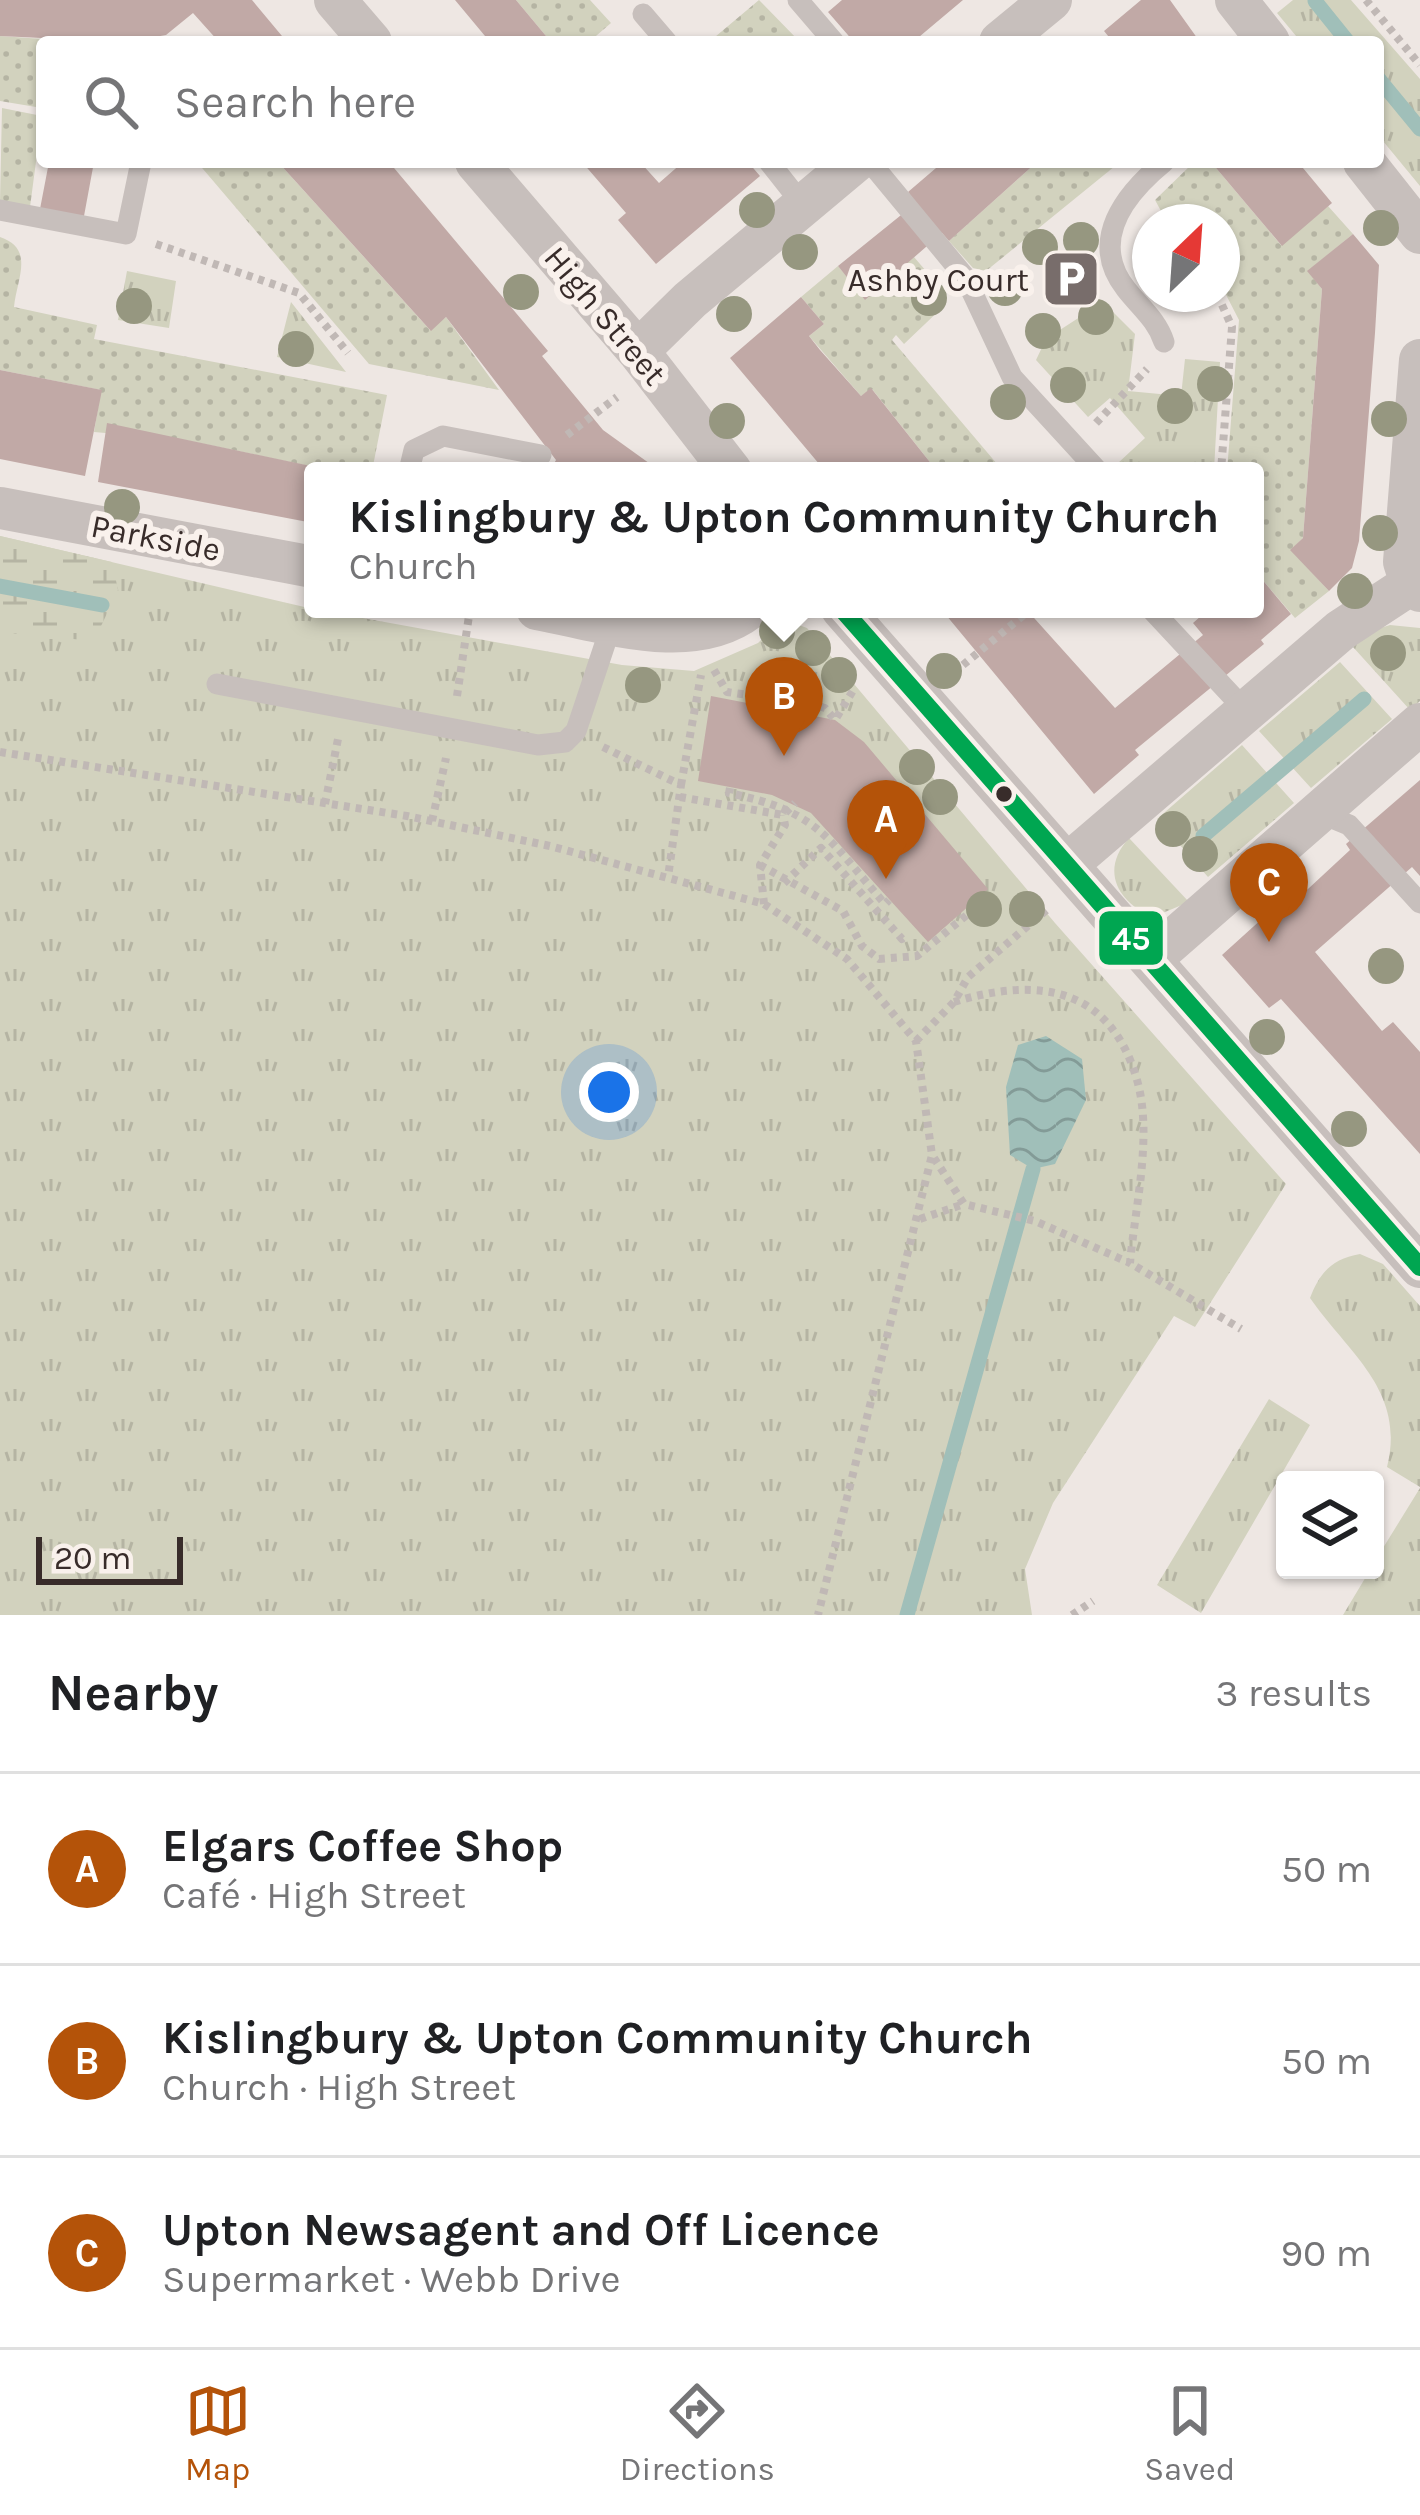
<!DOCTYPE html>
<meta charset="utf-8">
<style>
body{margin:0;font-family:Karla,sans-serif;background:#f6f6f6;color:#202124}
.controls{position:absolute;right:36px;bottom:36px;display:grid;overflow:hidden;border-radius:12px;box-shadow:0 3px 9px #0004}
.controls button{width:108px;height:108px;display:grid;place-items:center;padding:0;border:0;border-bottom:3px solid #e0e0e0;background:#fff;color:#202124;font:60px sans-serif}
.compass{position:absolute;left:1132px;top:204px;width:108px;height:108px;border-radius:50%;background:#fff;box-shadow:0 3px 9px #0004;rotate:25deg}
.scale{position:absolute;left:36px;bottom:30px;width:147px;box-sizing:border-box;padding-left:12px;border:6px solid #382c2a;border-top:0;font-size:33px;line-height:42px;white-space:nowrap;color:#382c2a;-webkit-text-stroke:9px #f9f1ec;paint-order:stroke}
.you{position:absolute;left:609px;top:1092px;width:42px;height:42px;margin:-30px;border:9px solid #fff;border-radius:50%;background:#1a73e8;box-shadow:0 0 0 18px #1a73e833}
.badge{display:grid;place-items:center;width:78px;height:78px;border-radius:50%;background:#b45309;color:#fff;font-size:39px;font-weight:700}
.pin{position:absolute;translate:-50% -99px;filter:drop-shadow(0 3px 6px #0008)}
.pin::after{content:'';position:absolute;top:63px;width:42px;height:36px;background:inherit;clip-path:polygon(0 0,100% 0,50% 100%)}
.popup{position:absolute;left:304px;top:462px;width:960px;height:156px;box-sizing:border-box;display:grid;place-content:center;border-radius:12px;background:#fff;filter:drop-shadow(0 3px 9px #0005);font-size:39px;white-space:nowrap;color:#757577}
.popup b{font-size:45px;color:#202124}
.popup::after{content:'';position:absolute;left:50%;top:100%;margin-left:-24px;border:24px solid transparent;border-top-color:#fff}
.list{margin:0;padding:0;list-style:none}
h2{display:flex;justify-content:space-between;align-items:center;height:156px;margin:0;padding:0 48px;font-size:51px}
h2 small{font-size:39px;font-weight:400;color:#757577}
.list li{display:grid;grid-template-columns:78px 1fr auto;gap:36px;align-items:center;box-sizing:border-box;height:192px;padding:0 48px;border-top:3px solid #e0e0e0}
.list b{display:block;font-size:45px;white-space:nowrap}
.list p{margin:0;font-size:39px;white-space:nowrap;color:#757577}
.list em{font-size:39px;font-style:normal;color:#757577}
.icon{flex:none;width:66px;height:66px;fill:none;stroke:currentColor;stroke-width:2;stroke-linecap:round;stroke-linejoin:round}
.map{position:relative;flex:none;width:1420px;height:1615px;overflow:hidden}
.search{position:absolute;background:#fff;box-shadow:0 3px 9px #0004;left:36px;right:36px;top:36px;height:132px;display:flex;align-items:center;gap:30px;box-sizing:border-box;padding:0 42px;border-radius:12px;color:#757577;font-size:45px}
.sheet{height:732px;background:#fff}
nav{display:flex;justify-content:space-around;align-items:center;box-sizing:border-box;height:168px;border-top:3px solid #e0e0e0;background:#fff;font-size:33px;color:#757577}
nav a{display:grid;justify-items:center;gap:6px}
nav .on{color:#b45309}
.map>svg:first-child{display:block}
.grass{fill:url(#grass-tufts)}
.wetland{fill:url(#wetland-marsh)}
.garden{fill:url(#garden-dots)}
.water{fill:url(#water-waves)}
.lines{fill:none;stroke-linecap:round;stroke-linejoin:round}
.stream{stroke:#a0bfb9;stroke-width:15}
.building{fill:#c1a9a6}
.path{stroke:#c0b8b5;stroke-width:8;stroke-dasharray:6 6;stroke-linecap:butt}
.lane{stroke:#c7bfbc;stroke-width:21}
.street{stroke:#c7bfbc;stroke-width:42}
.bus-1-casing{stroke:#f9f1ec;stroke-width:27}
.bus-1{stroke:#00a651;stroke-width:18}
.tree{fill:#969780}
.bus-dot{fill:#382c2a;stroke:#f9f1ec;stroke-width:4.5}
.labels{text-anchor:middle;stroke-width:12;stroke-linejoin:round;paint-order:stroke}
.poi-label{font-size:33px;fill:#382c2a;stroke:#f9f1ec;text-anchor:end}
.street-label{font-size:33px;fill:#382c2a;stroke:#f9f1ec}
.line-badge{stroke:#f9f1ec;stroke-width:4.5}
.badge-label{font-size:33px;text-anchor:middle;font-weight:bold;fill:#fff}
</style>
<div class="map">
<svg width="1420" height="1615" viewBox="0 0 1420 1615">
<defs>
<pattern id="grass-tufts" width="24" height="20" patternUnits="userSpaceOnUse" patternTransform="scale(3)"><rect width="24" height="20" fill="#d2d2be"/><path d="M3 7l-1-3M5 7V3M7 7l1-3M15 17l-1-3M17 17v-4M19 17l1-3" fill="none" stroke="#b5b4a3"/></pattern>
<pattern id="wetland-marsh" width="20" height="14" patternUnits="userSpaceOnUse" patternTransform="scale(3)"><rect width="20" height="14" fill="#d2d2be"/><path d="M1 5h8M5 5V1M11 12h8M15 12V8" fill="none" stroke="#b5b4a3"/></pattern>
<pattern id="garden-dots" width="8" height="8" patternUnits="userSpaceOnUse" patternTransform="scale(3)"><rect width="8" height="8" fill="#d2d2be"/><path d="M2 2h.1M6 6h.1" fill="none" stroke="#b5b4a3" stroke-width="1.8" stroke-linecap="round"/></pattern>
<pattern id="water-waves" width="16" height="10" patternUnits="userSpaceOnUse" patternTransform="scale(3)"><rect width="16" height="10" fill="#a0bfb9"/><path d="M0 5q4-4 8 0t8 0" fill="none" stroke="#839b97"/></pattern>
</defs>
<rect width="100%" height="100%" fill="#eee7e3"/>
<path class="grass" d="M1293 0H1351L1420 79V186L1378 135V42H1301L1277 13Z
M127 271 176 281 169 328 118 320Z
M291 302 346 372 277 357Z
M1103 302 1135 334 1128 391 1181 396 1185 359 1220 362 1214 470 1118 463 1145 438 1110 398 1088 417 1036 360 1046 339Z
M0 536 313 609 622 665 694 671 758 643 782 619 807 628 1055 923 1286 1184 1195 1327 1174 1316 1053 1503 1025 1569 1032 1615H0Z
M1390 625 1420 628V701L1410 710 1353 647 1371 631Z
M1340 662 1392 719 1311 788 1259 731Z
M1242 745 1294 803 1208 877 1157 819Z
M1129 838 1189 902 1153 917C1117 902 1100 870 1129 838Z
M1360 1254 1383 1264 1420 1306V1487L1387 1467C1406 1391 1350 1355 1310 1298 1320 1272 1332 1259 1360 1254Z
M1269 1399 1310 1425 1201 1613 1157 1585Z
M1420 1488V1615H1343L1370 1570H1375V1561Z"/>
<path class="wetland" d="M0 536 112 562 118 590 94 641 0 632Z"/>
<path class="garden" d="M516 0H590L611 23 589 42H551Z
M759 0 800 42H709Z
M0 36 87 42H42V108L0 101Z
M2 108 42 116 30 207 0 202Z
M197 162H278L430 330 446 317 499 390 369 364Z
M1037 162H1120L986 271 973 268 949 241Z
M1194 162H1211L1281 245 1328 206 1353 234 1308 271 1322 289 1303 538 1291 550 1329 591 1295 618 1255 571V471H1227L1239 320 1222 287V222H1167L1155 200Z
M0 237C35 249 17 278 14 307L97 325 94 339 387 395 372 471H333L185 440 94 432 101 390 0 370Z
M914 257 944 292 946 304 904 344 896 335 892 340 1003 471H937L872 389 861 396 809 336 824 324 801 297 838 266 865 299Z"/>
<path class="water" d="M1046 1036 1082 1059 1086 1100 1055 1164 1033 1169 1010 1155 1006 1087 1018 1045Z"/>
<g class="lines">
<path class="stream" d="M1315 1 1348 42
M1378 78 1420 129
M0 586 102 605
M1203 836 1364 699
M907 1615 1033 1169"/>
</g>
<path class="building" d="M0 0H252L287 42H219L193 13 166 35 126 42 0 36Z
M455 0H516L551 42H490Z
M842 0H963L913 42H854L828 12Z
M1141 0H1170L1200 42H1113L1104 31Z
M49 162H94L84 216 40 209Z
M278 162H389L548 351 542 356 603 430 660 471H550L556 460 446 317 431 331Z
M582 162H640L659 183 683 162H748L760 176 656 264 618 220 626 213Z
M943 162H1037L949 241 942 233 865 300 838 266 916 203 908 192Z
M1211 162H1298L1332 203 1282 246Z
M1353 234 1379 265 1375 333 1359 541 1352 568 1329 591 1290 550 1303 538 1322 289 1307 271Z
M801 297 824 324 809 336 820 350 861 396 871 388 937 471H825L730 358Z
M0 370 102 390 85 476 0 459Z
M107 423 325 469 313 471V523L98 482Z
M1255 571 1291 614 1261 640 1264 644 1135 750 1139 755 1094 794 941 609H1026L1115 708 1203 635 1193 623 1209 609H1255Z
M711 696 835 720 864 742 988 889 928 942 811 813 772 795 698 781Z
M1420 780V876L1412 867 1315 952 1382 1031 1393 1022 1420 1052V1154L1281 999 1269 1008 1222 955 1275 907 1281 914 1350 850 1346 844Z"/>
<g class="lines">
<path class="path" d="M1366 0 1420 65
M156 244 299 293 348 353
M1217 294 1232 327 1221 471
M1096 423 1147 369
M567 435 617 397
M963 665 1031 609
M714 670 727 692 811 704 825 708 835 720 854 689
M457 696 470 609
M603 747 681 785 668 877
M0 752 407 816 550 846 764 904 847 959 916 1041 932 1155 818 1615
M681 785 701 675
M730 788 729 793C820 812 827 838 885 904L889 900
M680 797 783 815 795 803
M325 804 338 739
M432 821 446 758
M760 865 843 911 862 946 879 959 917 956 968 914
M784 883 821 848 902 939 907 935
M764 904 760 865 785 825 783 815
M954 1002C1035 977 1110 985 1137 1080 1153 1135 1135 1207 1130 1263L1241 1329
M916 1041 954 1002 968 977 1050 907
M934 1158 964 1204 1035 1221 1130 1263
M920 1219 964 1204
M1072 1615 1093 1601"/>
<path class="lane" d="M798 0 834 42
M643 14 667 42
M769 162 803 205
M870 162 965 277 1012 377 1098 471
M0 210 126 234 141 162
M1164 342C1157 320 1140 307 1126 289 1088 241 1125 194 1164 162
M409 471 414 450 443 436 541 455
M1151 609 1247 712
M217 684 538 745 565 742 576 731 612 623
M1320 813 1349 825 1420 903"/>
<path class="street" d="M335 0 371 42
M1236 0 1269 42
M1000 42 1051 0
M476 162 638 351 731 471
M1364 162 1420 233
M638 351 690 300 855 162
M1420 360 1404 562 1411 584 1420 591
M0 508 313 567
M537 609C603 621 692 653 749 609
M842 609 1420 1267
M1069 863 1341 630 1411 584
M1151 959 1420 724"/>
<defs>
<path id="bus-1" d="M842 609 1420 1267"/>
</defs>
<use href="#bus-1" class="bus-1-casing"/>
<use href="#bus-1" class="bus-1"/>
</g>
<g class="tree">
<circle cx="757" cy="210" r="18"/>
<circle cx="1381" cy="228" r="18"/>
<circle cx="1081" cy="240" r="18"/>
<circle cx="1040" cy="247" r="18"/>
<circle cx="800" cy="252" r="18"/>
<circle cx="1005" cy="288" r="18"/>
<circle cx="521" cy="292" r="18"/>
<circle cx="929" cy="298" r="18"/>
<circle cx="134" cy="306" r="18"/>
<circle cx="734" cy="314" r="18"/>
<circle cx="1096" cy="317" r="18"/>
<circle cx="1043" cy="331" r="18"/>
<circle cx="296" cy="349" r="18"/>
<circle cx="1215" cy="384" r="18"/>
<circle cx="1068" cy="385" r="18"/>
<circle cx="1008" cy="402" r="18"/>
<circle cx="1175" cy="406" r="18"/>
<circle cx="1389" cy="419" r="18"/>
<circle cx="727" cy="421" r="18"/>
<circle cx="122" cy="507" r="18"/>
<circle cx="1380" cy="533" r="18"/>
<circle cx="1355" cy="591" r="18"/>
<circle cx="777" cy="631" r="18"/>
<circle cx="813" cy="648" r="18"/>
<circle cx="1388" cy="653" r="18"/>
<circle cx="944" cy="671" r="18"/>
<circle cx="839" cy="675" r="18"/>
<circle cx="643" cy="685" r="18"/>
<circle cx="917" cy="767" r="18"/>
<circle cx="940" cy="797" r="18"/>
<circle cx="1173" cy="829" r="18"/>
<circle cx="1200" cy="854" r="18"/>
<circle cx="984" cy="909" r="18"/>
<circle cx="1027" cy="909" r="18"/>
<circle cx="1386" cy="966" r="18"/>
<circle cx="1267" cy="1037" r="18"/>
<circle cx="1349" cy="1129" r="18"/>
</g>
<defs>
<symbol id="parking-square" viewBox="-11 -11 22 22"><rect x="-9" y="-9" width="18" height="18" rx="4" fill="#786d6b" stroke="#f9f1ec"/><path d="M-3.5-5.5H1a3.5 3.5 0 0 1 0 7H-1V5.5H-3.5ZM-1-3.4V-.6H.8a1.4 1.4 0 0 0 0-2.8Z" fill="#fff"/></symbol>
</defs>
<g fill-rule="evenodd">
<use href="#parking-square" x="1038" y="246" width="66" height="66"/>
</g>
<circle class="bus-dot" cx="1004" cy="794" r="10"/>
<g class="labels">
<g class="poi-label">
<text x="1029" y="291">Ashby Court</text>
</g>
<g class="street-label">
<text transform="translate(606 315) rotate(50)" y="12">High Street</text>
<text transform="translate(156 537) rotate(11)" y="12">Parkside</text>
</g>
</g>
<rect class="line-badge" x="1097" y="909" width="68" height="58" rx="12" fill="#00a651"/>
<g class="badge-label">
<text x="1131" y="950">45</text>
</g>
</svg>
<div class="controls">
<button><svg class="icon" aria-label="layers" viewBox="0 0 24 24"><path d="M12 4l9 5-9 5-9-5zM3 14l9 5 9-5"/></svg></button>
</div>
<svg class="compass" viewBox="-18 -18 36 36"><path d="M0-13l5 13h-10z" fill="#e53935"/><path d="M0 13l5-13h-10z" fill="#757577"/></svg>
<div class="scale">20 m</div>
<div class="you"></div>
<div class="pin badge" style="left:886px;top:879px">A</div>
<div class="pin badge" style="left:784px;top:756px">B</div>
<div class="popup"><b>Kislingbury &amp; Upton Community Church</b>Church</div>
<div class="pin badge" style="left:1269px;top:942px">C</div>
<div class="search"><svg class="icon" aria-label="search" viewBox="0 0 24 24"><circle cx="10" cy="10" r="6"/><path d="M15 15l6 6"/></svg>Search here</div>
</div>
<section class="sheet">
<h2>Nearby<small>3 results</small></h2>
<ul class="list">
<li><span class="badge">A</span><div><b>Elgars Coffee Shop</b><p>Café · High Street</p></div><em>50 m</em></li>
<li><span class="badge">B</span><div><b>Kislingbury &amp; Upton Community Church</b><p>Church · High Street</p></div><em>50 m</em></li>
<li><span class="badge">C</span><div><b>Upton Newsagent and Off Licence</b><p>Supermarket · Webb Drive</p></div><em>90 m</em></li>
</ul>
</section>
<nav>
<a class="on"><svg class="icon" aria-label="map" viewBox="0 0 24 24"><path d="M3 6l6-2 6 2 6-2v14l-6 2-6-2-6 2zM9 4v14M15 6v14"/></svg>Map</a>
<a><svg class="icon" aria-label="directions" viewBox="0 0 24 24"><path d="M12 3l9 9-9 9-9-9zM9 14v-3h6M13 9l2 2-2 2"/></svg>Directions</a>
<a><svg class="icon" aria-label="saved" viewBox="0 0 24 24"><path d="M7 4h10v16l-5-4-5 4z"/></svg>Saved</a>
</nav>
